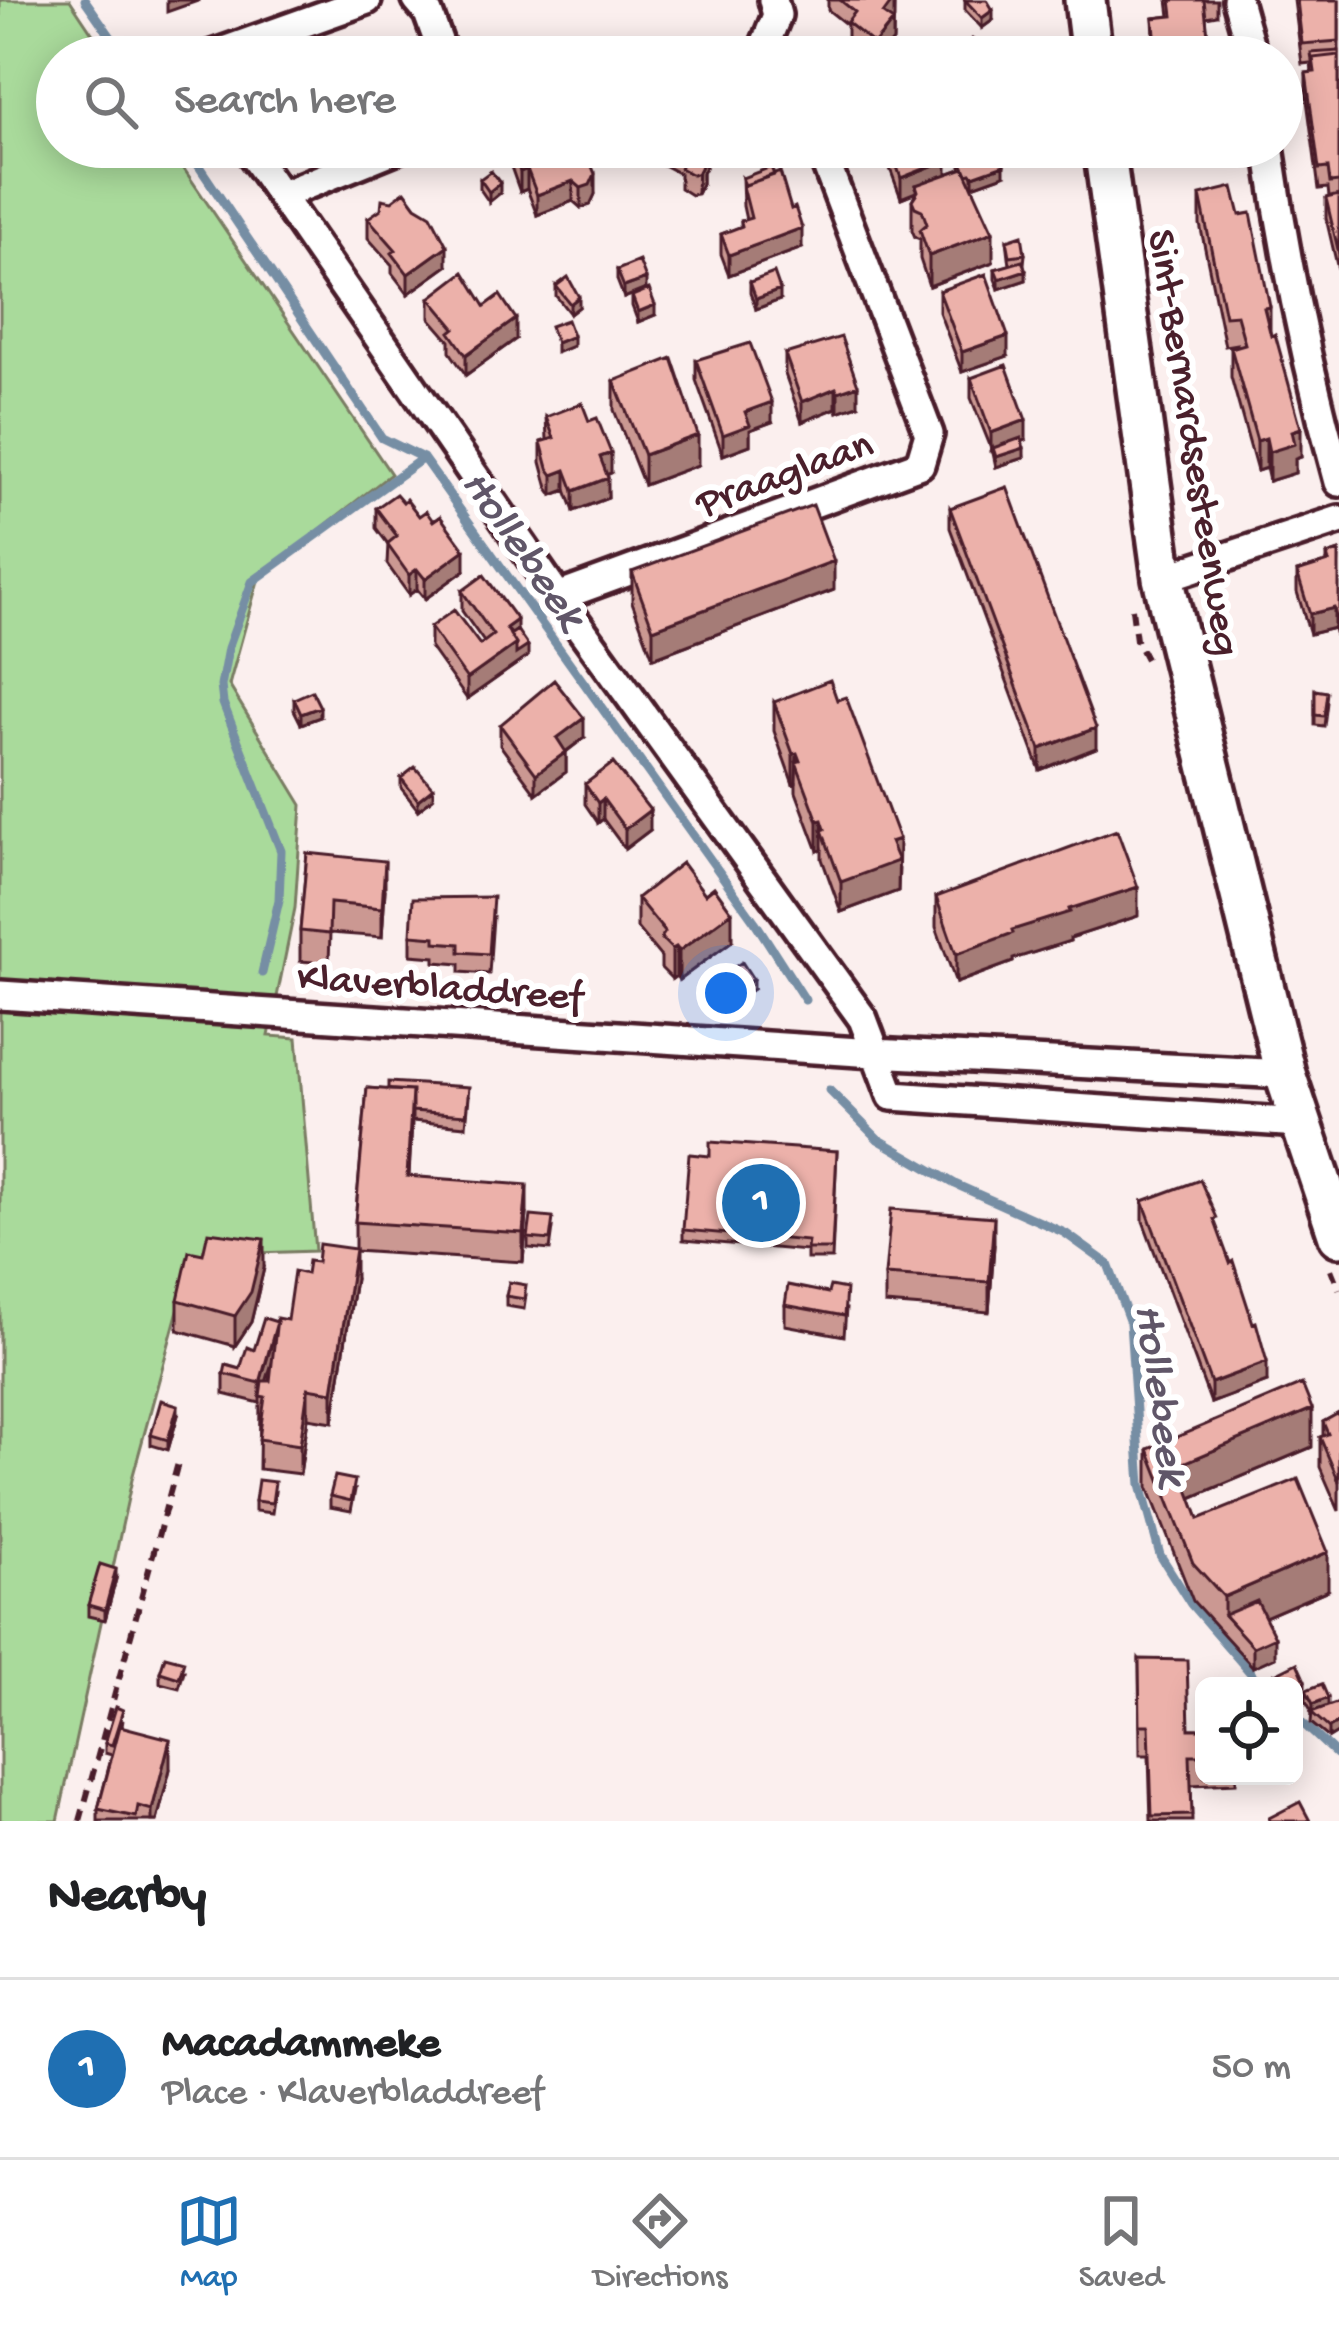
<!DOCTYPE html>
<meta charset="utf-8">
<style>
body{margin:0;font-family:"Gochi Hand",sans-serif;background:#f6f6f6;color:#202124}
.controls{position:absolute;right:36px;bottom:36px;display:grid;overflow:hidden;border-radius:18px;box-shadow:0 6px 30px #0003}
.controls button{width:108px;height:108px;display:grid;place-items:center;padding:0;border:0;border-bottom:3px solid #e0e0e0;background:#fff;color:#202124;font:60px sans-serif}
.you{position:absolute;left:726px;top:993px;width:42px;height:42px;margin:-30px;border:9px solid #fff;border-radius:50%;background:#1a73e8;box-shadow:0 0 0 18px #1a73e833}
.badge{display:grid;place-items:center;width:78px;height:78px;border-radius:50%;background:#1f6fb2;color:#fff;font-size:39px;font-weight:700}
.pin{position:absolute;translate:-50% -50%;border:6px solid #fff;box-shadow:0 3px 12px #0006}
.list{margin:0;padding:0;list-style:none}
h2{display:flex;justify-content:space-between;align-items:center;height:156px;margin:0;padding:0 48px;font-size:51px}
h2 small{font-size:39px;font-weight:400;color:#757577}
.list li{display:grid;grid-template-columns:78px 1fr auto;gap:36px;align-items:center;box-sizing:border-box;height:180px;padding:0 48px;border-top:3px solid #e0e0e0}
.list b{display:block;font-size:45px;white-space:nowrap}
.list p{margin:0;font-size:39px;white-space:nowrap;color:#757577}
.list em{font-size:39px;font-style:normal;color:#757577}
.icon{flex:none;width:66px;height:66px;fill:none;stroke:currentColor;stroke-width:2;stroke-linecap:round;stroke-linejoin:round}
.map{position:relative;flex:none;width:1339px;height:1821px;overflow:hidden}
.search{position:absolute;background:#fff;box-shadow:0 6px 30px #0003;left:36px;right:36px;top:36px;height:132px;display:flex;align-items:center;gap:30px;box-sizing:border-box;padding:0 42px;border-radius:66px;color:#757577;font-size:45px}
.sheet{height:336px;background:#fff}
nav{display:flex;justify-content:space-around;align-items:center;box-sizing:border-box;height:168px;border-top:3px solid #e0e0e0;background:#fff;font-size:33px;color:#757577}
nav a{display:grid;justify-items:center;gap:6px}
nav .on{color:#1f6fb2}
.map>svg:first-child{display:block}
.green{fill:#a9da9b;stroke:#7a7c63;stroke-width:3}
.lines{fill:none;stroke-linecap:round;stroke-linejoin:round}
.stream{stroke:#768ea4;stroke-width:9}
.minor-casing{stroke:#4a1f2b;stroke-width:36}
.secondary-casing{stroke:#4a1f2b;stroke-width:48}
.path{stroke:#4a1f2b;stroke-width:6;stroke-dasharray:12 9;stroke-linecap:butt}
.minor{stroke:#fff;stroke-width:27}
.secondary{stroke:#fff;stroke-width:39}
.wall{fill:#cb9892;stroke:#4a1f2b;stroke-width:3}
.shaded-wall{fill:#a57c77;stroke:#4a1f2b;stroke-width:3}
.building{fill:#ecb1aa;stroke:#4a1f2b;stroke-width:3}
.labels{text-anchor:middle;stroke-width:12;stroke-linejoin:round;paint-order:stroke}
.street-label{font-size:42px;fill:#4a1f2b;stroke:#fff}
.water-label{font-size:45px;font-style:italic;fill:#605668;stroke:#fff}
</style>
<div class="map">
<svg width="1339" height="1821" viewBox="0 0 1339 1821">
<rect width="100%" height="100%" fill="#fbefee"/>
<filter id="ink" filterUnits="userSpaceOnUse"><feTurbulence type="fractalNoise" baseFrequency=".00833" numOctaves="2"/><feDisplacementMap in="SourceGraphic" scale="24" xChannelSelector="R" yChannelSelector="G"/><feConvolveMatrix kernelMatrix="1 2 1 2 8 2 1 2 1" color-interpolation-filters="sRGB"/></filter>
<g filter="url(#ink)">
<path class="green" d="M0 0H70L108 57H57V147H169L391 474 259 577 229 685 302 805 295 908 269 1036 297 1038 315 1251 193 1255 133 1475 58 1821H0Z"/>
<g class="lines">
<path class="stream" d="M85 0 125 57
M186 147 382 438 423 458 755 922 805 1000
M262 973 279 900 281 851 223 703 221 686 228 648 252 582 423 458
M829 1090 878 1139 955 1184 1065 1233 1108 1264 1130 1323 1141 1485 1160 1555 1191 1604 1262 1686
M1294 1715 1339 1757"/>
<defs>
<path id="minor" d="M417 0 428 13 444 57
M1237 0 1253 57
M207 57 367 0
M619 57H672
M760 57 777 15 773 0
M247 147 558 597 863 1019 892 1096 1300 1123
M1269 147C1285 261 1308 371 1339 482
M282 195 400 147
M1163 578 1339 520
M558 597 920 464 929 434 824 158 815 147
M0 995 874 1053 1285 1074"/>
<path id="secondary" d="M1085 0 1092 57
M1104 147 1163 578 1285 1074 1339 1236"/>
</defs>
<use href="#minor" class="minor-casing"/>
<use href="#secondary" class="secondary-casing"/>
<path class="path" d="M1132 609 1136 640 1146 659
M1331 1269 1339 1289
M80 1821 178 1463"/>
<use href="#minor" class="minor"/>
<use href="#secondary" class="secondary"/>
</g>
<path class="wall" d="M828 0H894L893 41 880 57H866L847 42V25L828 10Z
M965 0 993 20 982 28 965 10Z
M1168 0H1217V15L1206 17 1208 55 1155 57 1153 18 1170 16Z
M1294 0H1339V274L1326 218V198L1329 197 1328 188 1319 189 1306 93V73L1312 72 1311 63 1302 64Z
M510 147H584L595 194 590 205 581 208 573 201 537 215 527 189 520 192 510 164Z
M641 147H716L702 173V184L697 194 691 195 680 188V174L641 153Z
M882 147H942L947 174 961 169V160L1004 175 973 186 993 262 929 286 920 259V239L915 237 912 230V200L916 192 901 198Z
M742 178 802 248 729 275 721 254V234L741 227V221L746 220 743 206Z
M480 179 500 193 489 202 480 189Z
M1200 195 1270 332 1301 457 1295 459V473L1269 481 1266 468 1257 471 1231 377V348L1238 346 1237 344 1225 346 1200 224Z
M368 218 447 266 408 294 392 273V265L368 238Z
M1007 240 1025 254 1024 264 1026 280 999 289 995 279V269L1010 265Z
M617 270 646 289 624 298 617 280Z
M750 282 780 300 756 309 750 293Z
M556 286 579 307 570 314 556 296Z
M939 291 1008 356 962 372 939 312Z
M632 296 655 315 638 322 632 306Z
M430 298 485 306 516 339 466 375 450 352V341L430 318Z
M785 354 858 405 838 412 836 408 802 422 785 374Z
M696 360 772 422 750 430V445L723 455 696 380Z
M971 378 1026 440 1022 442 1024 458 996 467 993 453 971 398Z
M614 381 698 465 644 485 614 410Z
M546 417 611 473 607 475 608 498 574 511 566 490 553 495 548 488 541 462V442L547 440Z
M403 502 419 516 433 521 465 570 425 599 417 589 409 595 387 564 388 544 376 528V508Z
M950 508 1096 748 1040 770 950 528Z
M1339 551 1336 637 1334 628 1310 634 1297 592V572L1327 563V555Z
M632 572 834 590 653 658 632 602Z
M462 591 517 630 528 656 467 699 430 647V627L480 645 484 642 462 611Z
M1315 690 1327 702 1324 726 1315 725Z
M294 699 320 717 301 724 294 710Z
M774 702 899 869 898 891 841 912 822 859V849L818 851 796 792V783L793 784 774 731Z
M500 725 584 738 566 752V772L536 794 500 745Z
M401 778 433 798 418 810 401 788Z
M585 784 650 830 625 849 603 819 598 823 585 804Z
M307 853 385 890 382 937 330 933 329 963 300 961V931Z
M936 897 1138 916 1070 938V941L1013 959V962L956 983 936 927Z
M637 898 732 941 679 980 676 976 672 979 661 968V957L637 928Z
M493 917 489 974 460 972V964L435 962V957L411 955V935Z
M729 971 753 989 740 998 729 981Z
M367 1088 469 1097 466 1126 412 1121 409 1176 527 1214 523 1262 355 1251V1222Z
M837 1151 832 1259H807V1251L683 1240V1230L710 1156Z
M1143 1201 1217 1228 1267 1382 1211 1403 1143 1221Z
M553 1228 550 1250 528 1248V1238Z
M994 1246 989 1312 885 1304V1275Z
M264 1268 251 1322 235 1346 178 1330V1300Z
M306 1274 355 1279 333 1422 308 1418 300 1474 259 1469 260 1402V1403L224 1394V1374L240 1369 277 1322 287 1320Z
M526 1295 524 1309 506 1306V1296Z
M785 1305 846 1309 844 1336 785 1325Z
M1339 1413V1511L1320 1467V1437L1323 1436V1422Z
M178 1415 168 1450 151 1445V1435Z
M1312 1447 1191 1498 1199 1519 1328 1590 1265 1617 1275 1657 1253 1667 1193 1601 1148 1487V1449Z
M355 1490 351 1511 330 1507V1496Z
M275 1492 272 1513 255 1511V1501Z
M116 1579 105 1620 88 1616V1605Z
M1139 1659 1189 1729H1204V1776H1236V1783L1191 1785 1192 1821H1151L1149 1755H1140Z
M184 1671 179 1688 160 1683V1672Z
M1275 1674 1305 1691 1294 1686H1277Z
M1306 1690 1328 1706 1339 1703V1732L1329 1738 1311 1723 1312 1712 1306 1701Z
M123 1720 122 1726 170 1769 157 1821H98V1809L112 1755 105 1753V1743Z"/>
<path class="shaded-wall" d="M167 0H198V1L167 12Z
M894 0V19L883 34V14Z
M993 10V20L982 28V18Z
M893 21V41L880 57H874V44Z
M706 147H716L702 173V184L697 194 698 162Z
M947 160V180L916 185V192L901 198V178Z
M1004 165V175L973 186V176Z
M527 169V189L520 192V172Z
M595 174V194L590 205 581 208V188Z
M573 181V201L537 215V195Z
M500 183V193L489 202V192Z
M802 228V248L729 275V255Z
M993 232V262L929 286V256Z
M447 246V266L408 294V274Z
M1026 270V280L999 289V279Z
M646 279V289L624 298V287Z
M780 290V300L756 309V299Z
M579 297V307L570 314V304Z
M655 305V315L638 322V312Z
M1270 307V336L1264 308Z
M516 319V339L466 375V355Z
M573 336V346L556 353V343Z
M1008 336V356L962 372V352Z
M858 385V405L838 412V392Z
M836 388V408L802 422V402Z
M772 402V422L750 430V445L723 455V435L745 412Z
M1026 420V440L994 452 993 448 991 453V433Z
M1301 428V457L1295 459V473L1269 481V452L1292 431Z
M698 435V465L644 485V455Z
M1266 438V468L1257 471V441Z
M1024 448V458L996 467V457Z
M611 453V473L600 477V457Z
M566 470V490L553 495V475Z
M608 478V498L574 511V491Z
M465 550V570L425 599V579Z
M834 561V590L653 658V629Z
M417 569V589L409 595V575Z
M1334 608V628L1310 634V614Z
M1339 616V636L1336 637V617Z
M517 620V640L506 628Z
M516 644 528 646V656L467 699V679Z
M320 707V717L301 724V714Z
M584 718V738L557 758V738Z
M1096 728V748L1040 770V749Z
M566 752V772L536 794V774Z
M797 753 796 783 793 784V754Z
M433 788V798L418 810V800Z
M603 799V819L598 823V803Z
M650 810V830L625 849V829Z
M822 820V849L818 851V821Z
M899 839 898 891 841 912V882L890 842Z
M385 861V890L382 937V908Z
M1138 887V916L1070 938V941L1013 959V962L956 983V954L1012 930 1069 909Z
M732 912V941L679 980V951Z
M676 947V976L672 979V949Z
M753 979V989L740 998V988Z
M412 1091V1121L407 1205V1176Z
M527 1185V1214L523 1262V1233Z
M994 1217V1246L989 1312V1282Z
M264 1239V1268L251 1322 235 1346V1316Z
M355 1249V1279L333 1422V1392Z
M278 1323V1343L262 1396H260V1403V1383Z
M1267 1362V1382L1211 1403V1383Z
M308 1388V1418L300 1474V1445Z
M178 1405V1415L168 1450V1440Z
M1312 1409V1447L1179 1503V1465Z
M1328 1552V1590L1237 1629 1224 1615V1597Z
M116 1569V1579L105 1620V1610Z
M1275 1637V1657L1253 1667V1647Z
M1305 1681V1691L1294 1696V1686Z
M1328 1698V1708L1313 1714V1704Z
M1339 1722V1732L1329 1738V1728Z
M170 1739V1769L157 1821H152V1810Z"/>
<path class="building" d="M840 0H893L883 14 893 21 874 44 847 22 855 12Z
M965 0H987L993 10 982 18Z
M1171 0H1204L1208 35 1156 41 1153 18 1173 16Z
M1297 0H1339V41L1302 44Z
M972 39 989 52 985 57 959 56Z
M1187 47 1188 57H1155V51Z
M1339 51V55L1313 58V68L1311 53Z
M1339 55V182L1330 183 1328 168 1319 169 1306 73 1315 72 1313 58Z
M511 147H584L595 174 590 185 581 188 573 181 537 195 527 169 520 172Z
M667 147H706L698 162 702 164 697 174H691L680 168 685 157Z
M890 147H942L947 160 901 178Z
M1002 149 1004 165 973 176 971 173 967 174 961 160Z
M771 167 774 175 745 185 742 178Z
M964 168 993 232 929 256 920 230 927 224 922 210 915 207 912 200 918 191 916 185Z
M491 171 500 183 489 192 480 179Z
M780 172 791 209 795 207 802 228 729 255 721 234 742 226 741 221 751 218 743 186Z
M1233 187 1240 215 1251 213 1270 307 1264 308 1271 336 1275 334 1301 428 1292 431 1295 444 1269 452 1266 438 1257 441 1231 348 1245 344 1237 315 1225 316 1200 195Z
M405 191 416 206 431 215 447 246 408 274 392 253 396 250 368 218 381 209 382 199 392 201Z
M1339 195V254L1326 198Z
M1022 235 1025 254 1010 256 1007 240Z
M639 261 646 279 624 287 617 270Z
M1022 261 1026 270 999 279 995 269Z
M464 272 485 306 500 295 516 319 466 355 450 332 455 328 430 298Z
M774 273 780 290 756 299 750 282Z
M986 274 1008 336 962 352 939 291Z
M568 277 579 297 570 304 556 286Z
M649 289 655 305 638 312 632 296Z
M567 320 573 336 556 343 550 326Z
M841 337 858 385 838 392 836 388 802 402 785 354Z
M750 343 772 402 745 412 750 425 723 435 696 360Z
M672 358 698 435 644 455 614 381Z
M1006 365 1026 420 991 433 971 378Z
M582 403 589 421 597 418 611 453 600 457 608 478 574 491 566 470 553 475 548 468 541 442 554 438 546 417Z
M1021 438 1024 448 996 457 993 448Z
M1007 487 1096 728 1040 749 950 508Z
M396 494 403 502 406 499 419 516 426 511 433 521 440 516 465 550 425 579 417 569 409 575 387 544 397 536 376 508Z
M813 505 834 561 653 629 632 572Z
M1339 551V616L1336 617 1334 608 1310 614 1297 572 1329 562 1327 555Z
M484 575 517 620 506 628 516 644 467 679 430 627 454 610 480 645 493 635 462 591Z
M517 630 528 646 516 654V644L510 635Z
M554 680 584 718 557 738 566 752 536 774 500 725Z
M830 680 837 700 846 697 899 839 890 842 898 861 841 882 822 830 825 829 822 820 818 821 796 762 800 761 797 753 793 754 774 702Z
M1315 690 1327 692 1324 716 1315 715Z
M312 691 320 707 301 714 294 699Z
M613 763 650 810 625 829 603 799 598 803 585 784Z
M415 767 433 788 418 800 401 778Z
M1117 830 1138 887 1069 909 1070 912 1012 930 1013 933 956 954 936 897Z
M307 853 385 861 382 908 330 903 329 934 300 931Z
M682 863 705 894 714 887 732 912 679 951 676 947 672 949 661 938 665 932 637 898Z
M493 897 489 954 460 952V944L435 942V937L411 935 413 898Z
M742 962 753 979 740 988 729 971Z
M388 1082 469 1087 466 1115 412 1111V1091L388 1090Z
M367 1088 412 1091 407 1176 527 1185 523 1233 355 1222Z
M710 1142 837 1151 832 1249H807L808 1241 683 1230 689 1154 710 1156Z
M1200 1180 1217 1218 1214 1219 1230 1263 1233 1261 1253 1323 1256 1322 1267 1362 1211 1383 1143 1201Z
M891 1209 994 1217 989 1282 885 1275Z
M531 1216 553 1218 550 1240 528 1238Z
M208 1232 264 1239 251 1292 235 1316 178 1300 189 1251 203 1254Z
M319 1244 355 1249 333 1392 308 1388 300 1445 259 1439 265 1397 260 1396 262 1381H270L277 1318 287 1320 294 1271 306 1274 308 1261 317 1262Z
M509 1282 526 1285 524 1299 506 1296Z
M788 1285 828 1293 830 1286 846 1289 844 1316 785 1305Z
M264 1318 277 1322 260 1383 224 1374 226 1365 240 1369 247 1347 254 1350Z
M1302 1384 1312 1409 1179 1465 1199 1519 1298 1479 1328 1552 1224 1597 1193 1563 1148 1449Z
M161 1400 178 1405 168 1440 151 1435Z
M1339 1413V1482L1320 1437 1328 1434 1323 1422Z
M335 1476 355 1480 351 1501 330 1496Z
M258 1480 275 1482 272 1503 255 1501Z
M100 1564 116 1569 105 1610 88 1605Z
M1257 1601 1275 1637 1253 1647 1224 1615Z
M165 1656 184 1661 179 1678 160 1672Z
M1139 1659 1187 1660 1189 1729H1204V1755H1190L1192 1815 1152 1816 1149 1725H1140Z
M1297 1663 1305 1681 1293 1686H1285L1275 1674Z
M1322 1684 1328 1698 1313 1704 1306 1690Z
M1339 1702V1722L1329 1728 1311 1712Z
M116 1707 123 1710 112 1745 105 1743Z
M120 1726 170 1739 152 1810 138 1806 136 1817 98 1809Z
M1300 1802 1310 1821H1270L1269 1818Z"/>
</g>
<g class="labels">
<g class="street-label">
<text transform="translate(1198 442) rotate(81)" y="15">Sint-Bernardsesteenweg</text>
<text transform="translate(783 470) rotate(-20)" y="15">Praaglaan</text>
<text transform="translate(440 983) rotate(4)" y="15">Klaverbladdreef</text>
</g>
<g class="water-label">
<text transform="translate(527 547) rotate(55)" y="16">Hollebeek</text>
<text transform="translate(1165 1394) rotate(82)" y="16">Hollebeek</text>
</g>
</g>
</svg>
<div class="controls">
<button><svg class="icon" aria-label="locate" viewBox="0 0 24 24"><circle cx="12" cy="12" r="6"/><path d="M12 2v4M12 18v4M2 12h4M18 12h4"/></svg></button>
</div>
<div class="you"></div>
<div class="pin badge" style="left:761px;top:1203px">1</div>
<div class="search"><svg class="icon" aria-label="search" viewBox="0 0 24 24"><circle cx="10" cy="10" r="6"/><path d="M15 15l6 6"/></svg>Search here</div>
</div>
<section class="sheet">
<h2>Nearby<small></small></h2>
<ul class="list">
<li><span class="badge">1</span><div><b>Macadammeke</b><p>Place · Klaverbladdreef</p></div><em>50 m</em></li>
</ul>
</section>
<nav>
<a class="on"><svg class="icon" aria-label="map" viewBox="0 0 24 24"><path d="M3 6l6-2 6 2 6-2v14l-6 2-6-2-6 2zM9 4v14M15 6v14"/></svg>Map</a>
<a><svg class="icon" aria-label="directions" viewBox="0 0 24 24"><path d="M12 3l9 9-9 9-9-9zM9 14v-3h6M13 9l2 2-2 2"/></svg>Directions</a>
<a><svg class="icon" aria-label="saved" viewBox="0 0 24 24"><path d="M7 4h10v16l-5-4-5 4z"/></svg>Saved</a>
</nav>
